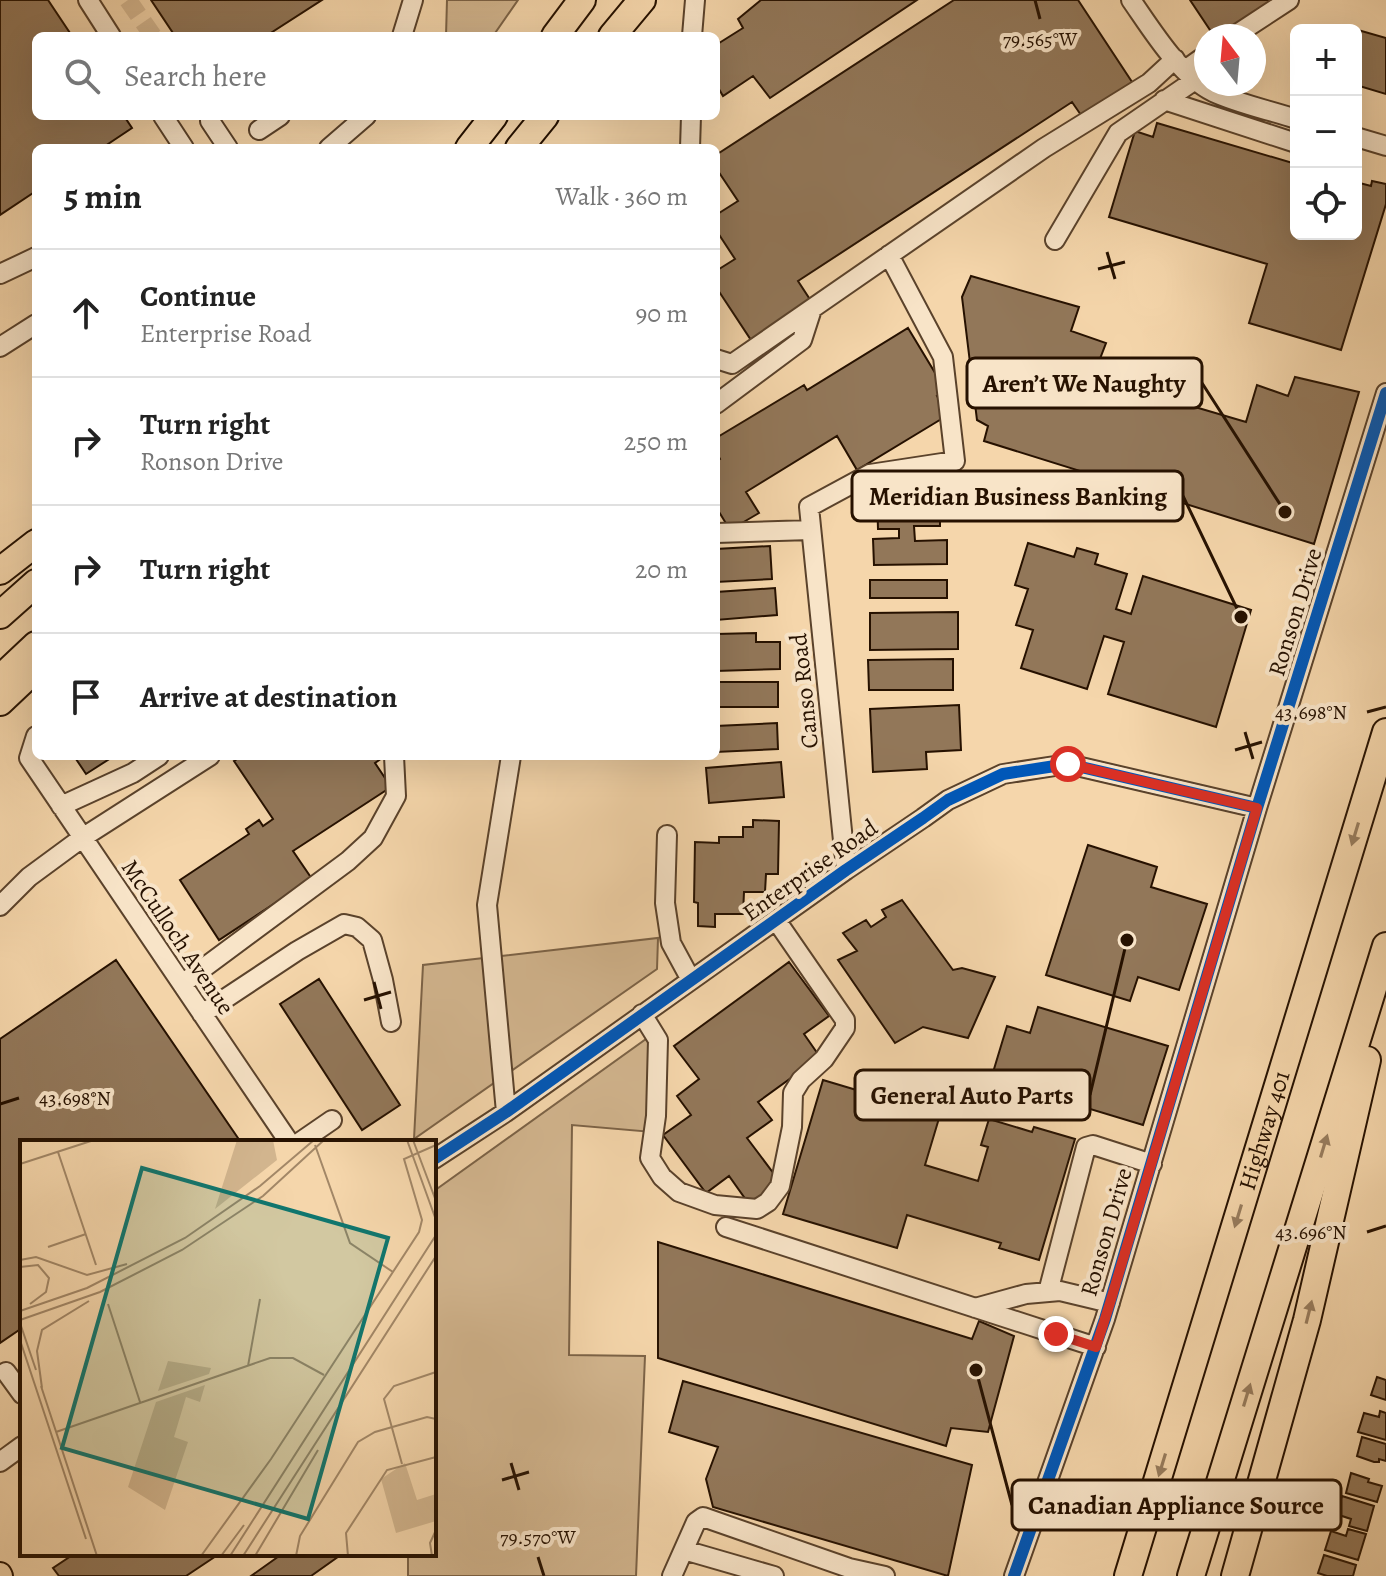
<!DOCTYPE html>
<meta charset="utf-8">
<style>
body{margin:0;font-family:Alegreya,serif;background:#f6f6f6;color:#222}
.controls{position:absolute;right:24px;top:24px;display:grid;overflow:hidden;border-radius:12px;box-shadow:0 8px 32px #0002}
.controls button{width:72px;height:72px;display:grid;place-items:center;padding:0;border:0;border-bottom:2px solid #e0e0e0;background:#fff;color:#222;font:40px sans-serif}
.compass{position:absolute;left:1194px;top:24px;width:72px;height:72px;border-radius:50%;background:#fff;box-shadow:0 8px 32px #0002;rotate:344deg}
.stop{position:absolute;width:24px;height:24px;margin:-18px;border:6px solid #d93025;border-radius:50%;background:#fff}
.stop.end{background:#d93025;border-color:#fff;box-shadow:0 2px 8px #0008}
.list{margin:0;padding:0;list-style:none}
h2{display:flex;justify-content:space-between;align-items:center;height:104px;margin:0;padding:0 32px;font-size:34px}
h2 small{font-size:26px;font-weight:400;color:#767676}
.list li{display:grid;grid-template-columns:52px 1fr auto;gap:24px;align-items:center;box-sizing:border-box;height:128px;padding:0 32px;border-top:2px solid #e0e0e0}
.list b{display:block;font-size:30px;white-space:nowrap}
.list p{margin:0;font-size:26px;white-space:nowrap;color:#767676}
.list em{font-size:26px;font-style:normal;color:#767676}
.icon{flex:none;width:44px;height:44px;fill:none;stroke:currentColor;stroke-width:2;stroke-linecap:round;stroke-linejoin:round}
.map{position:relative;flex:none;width:1386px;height:1576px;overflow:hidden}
.search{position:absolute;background:#fff;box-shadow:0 8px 32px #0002;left:32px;top:32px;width:688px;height:88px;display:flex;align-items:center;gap:20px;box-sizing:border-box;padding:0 28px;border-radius:12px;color:#767676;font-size:30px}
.panel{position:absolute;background:#fff;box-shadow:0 8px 32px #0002;left:32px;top:144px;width:688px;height:616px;border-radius:12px}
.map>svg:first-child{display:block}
.green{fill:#d2b58e;stroke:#7c6347;stroke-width:2}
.building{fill:#927759;stroke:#261100;stroke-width:2}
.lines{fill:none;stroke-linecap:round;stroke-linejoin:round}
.minor-tunnel{stroke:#d6b891;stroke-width:18;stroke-dasharray:18 9;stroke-linecap:butt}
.minor-casing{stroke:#5a422b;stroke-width:22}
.major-casing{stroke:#261100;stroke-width:26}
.highway-casing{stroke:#261100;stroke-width:30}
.minor{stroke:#f8e4c8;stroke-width:18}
.major{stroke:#f5d6ab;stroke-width:22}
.highway{stroke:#f5d6ab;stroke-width:26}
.cycleway-casing{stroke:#f8e4c8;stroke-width:17}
.cycleway{stroke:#0057b8;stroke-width:12}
.oneway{fill:#987d5e}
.route{stroke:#d93025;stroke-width:10}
.ticks{fill:none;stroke:#261100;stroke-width:3}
.labels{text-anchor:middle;stroke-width:8;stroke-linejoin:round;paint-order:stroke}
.street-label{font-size:24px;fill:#261100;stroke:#f8e4c8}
.inset-road{fill:none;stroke:#a28767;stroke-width:2}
.view{fill:#0f766e;fill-opacity:0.15;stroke:#0f766e;stroke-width:4}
.inset-edge{fill:none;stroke:#261100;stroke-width:4}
.ticks-label{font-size:20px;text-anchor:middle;fill:#261100;stroke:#f8e4c8;stroke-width:8;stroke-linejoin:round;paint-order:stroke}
.leader{fill:none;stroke:#261100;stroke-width:3}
.callout-dot{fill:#261100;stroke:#f8e4c8;stroke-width:3}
.callout{fill:#f8e4c8;stroke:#261100;stroke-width:3}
.callout-label{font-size:26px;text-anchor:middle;font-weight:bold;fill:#261100}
</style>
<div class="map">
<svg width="1386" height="1576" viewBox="0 0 1386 1576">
<rect width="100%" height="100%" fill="#f5d6ab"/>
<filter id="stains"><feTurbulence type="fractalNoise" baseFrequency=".0025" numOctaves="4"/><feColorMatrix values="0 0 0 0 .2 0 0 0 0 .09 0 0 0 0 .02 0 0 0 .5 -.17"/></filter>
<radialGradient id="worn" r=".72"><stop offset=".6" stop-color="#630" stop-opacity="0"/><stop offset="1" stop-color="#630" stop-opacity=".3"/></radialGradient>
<path class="green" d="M447 0H518L493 36H446Z
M658 938 657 969 414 1139 423 965Z
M653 1034 652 1132 572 1125 569 1355 645 1356 636 1576H408V1554H434V1191Z"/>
<path class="building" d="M0 0H48L72 36H36V116H124L132 128 102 148H36V191L0 215Z
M151 0H322L266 36H175Z
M761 0H917L770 98 753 76 723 96 716 84V45L743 28 738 19Z
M954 0H1078L1134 85 1083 118 1072 102 798 281 811 301 751 340 716 287V271L735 259 716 230V215L738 201 716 168V155Z
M1190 0H1284L1228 36H1214Z
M1351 28 1386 38V94L1356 85V30H1350Z
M1157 123 1296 164V234H1356V182L1371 186 1372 181 1386 184V204L1341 350 1249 323 1267 264 1109 217 1135 131 1153 137Z
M971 276 1079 307 1071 331 1106 343 1093 377 1246 422 1257 385 1288 396 1295 377 1359 392 1314 544 984 441 988 426 977 420 962 297Z
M908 328 946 391 937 396 948 415 857 470 837 436 746 492 759 513 730 530 716 507V462L720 459 716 452V438L804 385 807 390Z
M877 495H940V526H914L915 541 947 540V564L874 565 873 539 899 538V529H878Z
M1028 543 1074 557 1077 548 1098 554 1095 564 1127 574 1116 609 1131 614 1143 576 1251 610 1216 727 1108 694 1124 642 1104 636 1087 689 1021 668 1033 630 1016 625 1028 589 1015 585Z
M770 546 772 579 716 582V549Z
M870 580H947V598H870Z
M775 588 777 615 716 620V592Z
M958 612V649L870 650V613Z
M756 633V642H780V669L716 671V634Z
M953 659V690H869L868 660Z
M716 682H778V707H716Z
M959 705 961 750 926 752 927 769 873 772 870 709Z
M777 723 778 749 716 752V726Z
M74 756H114L86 774Z
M242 756H385L375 763 391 787 293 851 312 879 219 940 180 880 249 834 246 829 259 820 263 826 273 819 234 761Z
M781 762 784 797 709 803 706 768Z
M753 820 779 821 778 874H766L765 892H744L743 914H715V927L698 926V903L694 902 695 842 719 843V837H743V827H753Z
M1088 845 1157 867 1151 887 1207 904 1179 990 1138 977 1130 1001 1046 975Z
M902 900 953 970 962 968 995 977 968 1038 923 1027 895 1043 838 960 857 951 843 933 866 920 871 927 886 917 882 910Z
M116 960 240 1141 22 1142V1328L0 1343V1039Z
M789 962 829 1016 804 1034 820 1057 758 1102 772 1120 747 1138 780 1182 749 1204 729 1176 706 1193 663 1135 691 1115 677 1096 699 1079 674 1046Z
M319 979 400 1105 362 1130 280 1004Z
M1038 1007 1168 1046 1143 1125 991 1079 1007 1026 1030 1033Z
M823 1080 940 1115 925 1165 978 1181 988 1147 981 1145 989 1119 1032 1132 1034 1127 1075 1139 1039 1260 999 1248 1001 1243 907 1215 897 1248 783 1214Z
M658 1242 972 1339 979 1321 1014 1336 988 1432 951 1428 946 1446 658 1358Z
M1377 1377 1386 1380V1400L1371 1395Z
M683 1381 972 1465 948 1576 713 1507 706 1479 718 1447 669 1432Z
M1380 1411 1386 1413V1440L1358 1432 1364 1413 1379 1417Z
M1362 1437 1386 1444V1461L1379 1459V1462H1374L1357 1456Z
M1351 1473 1369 1479 1368 1482 1382 1486 1377 1502 1346 1493Z
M1342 1496 1374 1506 1367 1531 1349 1526 1351 1519 1336 1514Z
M1348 1529 1366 1534 1358 1560 1325 1550 1331 1531 1346 1536Z
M74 1554H219L186 1576H59L53 1568Z
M282 1554H342L311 1576H251Z
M1324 1555 1356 1565 1353 1576H1327L1318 1573Z"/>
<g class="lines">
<path class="minor-tunnel" d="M128 0 153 36"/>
<defs>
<path id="minor" d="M88 0 111 36
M1131 0C1152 30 1179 75 1213 92 1239 104 1269 110 1296 119
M402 36 413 0
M692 36 695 0
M1234 36 1289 0
M1185 70 1206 55
M1164 100 1296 143
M163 116 184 148
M210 121 228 148
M259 130 280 116
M1356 137 1386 146
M329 148 366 116
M690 148 691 116
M1055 240 1118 133 1195 80
M0 274 36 257
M0 347 36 324
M716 359 732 364 1044 148 1149 83 1175 59
M716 404 802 340 812 309
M716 533 811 530
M36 736 29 758 289 1142
M61 806 133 773 159 756
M667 835 665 903 671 943 691 980
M846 870 809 507 870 474 955 461 943 357 889 255
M0 906 29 877 82 838 210 756
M182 984 348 861 373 838 396 796 394 756
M202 1014 297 951 344 924 357 927 372 940 383 980 391 1022
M642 1014 658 1040 656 1116 650 1158 662 1177 679 1192 715 1205 757 1209 768 1202 780 1186 792 1127 793 1093 801 1080 824 1059 845 1028V1020L776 920
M506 1112 487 905 511 756
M300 1142 332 1120
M434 1159 506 1112 846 870 923 818 948 800 1003 774 1068 764 1257 808
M726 1227 1096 1347
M1048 1292 1086 1147 1093 1145 1152 1164
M975 1308 1026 1294 1060 1291 1110 1303
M6 1372 22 1394
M0 1462 22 1446
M684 1550 774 1576
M672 1576 696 1522 703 1517 849 1568 885 1576
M1014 1576 1105 1319 1257 808 1386 393"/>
<path id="major" d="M0 1574 1 1576"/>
<g id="highway">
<path d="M555 36 582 0"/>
<path d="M612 36 642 0"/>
<path d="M469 148 494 116"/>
<path d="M519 148 545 116"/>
<path d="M0 571 36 543"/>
<path d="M0 615 36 583"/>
<path d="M3 676 36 645"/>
<path d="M0 702 36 668"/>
<path id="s1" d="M1128 1576 1386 732"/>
<path d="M1191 1576 1386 946"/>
<path d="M1235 1576 1307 1320 1367 1060"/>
</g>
</defs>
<use href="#minor" class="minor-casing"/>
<use href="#major" class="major-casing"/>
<use href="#highway" class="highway-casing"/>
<use href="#minor" class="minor"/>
<use href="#major" class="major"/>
<use href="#highway" class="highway"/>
<defs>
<path id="cycleway" d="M434 1159 506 1112 846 870 923 818 948 800 1003 774 1068 764 1257 808
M1014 1576 1105 1319 1257 808 1386 393"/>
</defs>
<use href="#cycleway" class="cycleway-casing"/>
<use href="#cycleway" class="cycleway"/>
</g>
<defs><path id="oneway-solid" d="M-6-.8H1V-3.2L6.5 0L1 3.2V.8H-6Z" transform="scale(2)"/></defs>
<g class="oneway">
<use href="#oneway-solid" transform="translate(1355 834) rotate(107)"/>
<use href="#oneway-solid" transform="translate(1324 1146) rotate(-73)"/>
<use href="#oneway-solid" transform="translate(1238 1216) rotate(107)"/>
<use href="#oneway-solid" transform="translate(1309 1312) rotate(-76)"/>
<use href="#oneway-solid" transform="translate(1247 1395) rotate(-73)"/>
<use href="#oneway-solid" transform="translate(1162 1465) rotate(107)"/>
</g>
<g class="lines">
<path class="route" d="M1056 1334 1096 1347 1110 1303 1257 808 1068 764"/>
</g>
<path class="ticks" d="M1035 0 1040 19M1107 252 1115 279M1098 269 1125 262M1367 712 1386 707M1245 732 1253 759M1235 750 1262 742M374 982 381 1009M364 1000 391 992M0 1104 19 1098M1367 1232 1386 1226M511 1463 519 1490M502 1480 529 1472M538 1557 544 1576"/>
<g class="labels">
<g class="street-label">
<text transform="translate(1295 612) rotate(-73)" y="8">Ronson Drive</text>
<text transform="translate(804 691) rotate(-96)" y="8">Canso Road</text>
<text transform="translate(810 870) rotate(-35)" y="8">Enterprise Road</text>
<text transform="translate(178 937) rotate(56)" y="8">McCulloch Avenue</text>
<text dy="8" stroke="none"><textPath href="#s1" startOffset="466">Highway 401</textPath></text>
<text transform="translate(1106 1232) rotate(-74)" y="8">Ronson Drive</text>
</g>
</g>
<g transform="translate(20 1140)">
<rect width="416" height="416" fill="#f5d6ab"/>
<path d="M217 0H253L257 20 195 69ZM148 221 191 228 189 234 138 251ZM185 245 180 262 166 257 154 297 168 302 145 370 108 347 136 262ZM385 323 397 360 416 354V381L376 393 361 339Z" fill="#d2b58e"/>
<path class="inset-road" d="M387 0 416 80M393 0 416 61M295 5 330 103 373 132M38 12 76 125M0 24 74 0M28 107 66 94M0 120 16 117 67 135 107 124M0 127 18 125 29 138 26 152 10 164M88 164 120 262M0 171 67 148 165 98 240 46 294 0M0 180 80 152 162 110 243 56 304 0M0 183 16 230M0 200 66 399M228 226 240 159M21 246 77 416M22 248 17 211 22 190 69 161M36 292 250 218H273L304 235M382 324 364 259 374 246 416 232M181 416 251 319 399 92 402 80 384 19 416 5M201 416 224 385M210 416 416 95M223 416 416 116M235 416 298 310M276 416 280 396 338 302 355 292 407 277 416 279M328 416 326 393 367 330 416 317M412 416 410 403 416 390"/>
<path class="view" d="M122 28 368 98 288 379 42 308Z"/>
<rect width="416" height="416" class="inset-edge"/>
</g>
<g class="ticks-label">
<text x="1040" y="46">79.565°W</text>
<text x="1311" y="719">43.698°N</text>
<text x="75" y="1105">43.698°N</text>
<text x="1311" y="1239">43.696°N</text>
<text x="538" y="1544">79.570°W</text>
</g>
<path class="leader" d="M1285 512L1202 383M1241 617L1183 496M1127 940L1090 1095M976 1370L1012 1505"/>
<g class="callout-dot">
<circle cx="1285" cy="512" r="8"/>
<circle cx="1241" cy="617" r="8"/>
<circle cx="1127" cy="940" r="8"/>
<circle cx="976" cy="1370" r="8"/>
</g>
<g class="callout">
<rect x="967" y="358" width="235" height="50" rx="8"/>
<rect x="852" y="471" width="331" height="50" rx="8"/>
<rect x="855" y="1070" width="235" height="50" rx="8"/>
<rect x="1012" y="1480" width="329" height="50" rx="8"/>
</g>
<g class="callout-label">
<text x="1084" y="392">Aren’t We Naughty</text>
<text x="1018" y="505">Meridian Business Banking</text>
<text x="972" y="1104">General Auto Parts</text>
<text x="1176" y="1514">Canadian Appliance Source</text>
</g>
<rect width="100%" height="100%" filter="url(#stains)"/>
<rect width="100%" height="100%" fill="url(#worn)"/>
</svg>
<div class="controls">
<button>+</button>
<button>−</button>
<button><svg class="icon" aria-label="locate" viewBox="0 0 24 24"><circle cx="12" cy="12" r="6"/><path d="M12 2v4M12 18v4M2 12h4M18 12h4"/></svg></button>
</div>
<svg class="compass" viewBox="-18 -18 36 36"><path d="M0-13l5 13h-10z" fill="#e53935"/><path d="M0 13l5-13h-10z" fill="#767676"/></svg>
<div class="stop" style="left:1068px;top:764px"></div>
<div class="stop end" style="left:1056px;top:1334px"></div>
<div class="search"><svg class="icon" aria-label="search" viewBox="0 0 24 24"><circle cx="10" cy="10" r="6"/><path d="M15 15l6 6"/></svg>Search here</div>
<section class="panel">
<h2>5 min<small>Walk · 360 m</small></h2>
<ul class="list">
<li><svg class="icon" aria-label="ahead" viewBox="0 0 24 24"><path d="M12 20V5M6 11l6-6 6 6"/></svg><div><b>Continue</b><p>Enterprise Road</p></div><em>90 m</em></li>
<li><svg class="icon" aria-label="right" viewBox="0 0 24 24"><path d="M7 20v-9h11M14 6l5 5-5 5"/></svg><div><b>Turn right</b><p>Ronson Drive</p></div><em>250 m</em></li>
<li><svg class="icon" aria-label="right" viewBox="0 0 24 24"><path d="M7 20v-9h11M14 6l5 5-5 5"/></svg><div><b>Turn right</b></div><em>20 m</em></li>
<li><svg class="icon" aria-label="arrive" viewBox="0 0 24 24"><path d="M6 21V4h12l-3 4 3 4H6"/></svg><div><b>Arrive at destination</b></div></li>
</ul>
</section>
</div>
